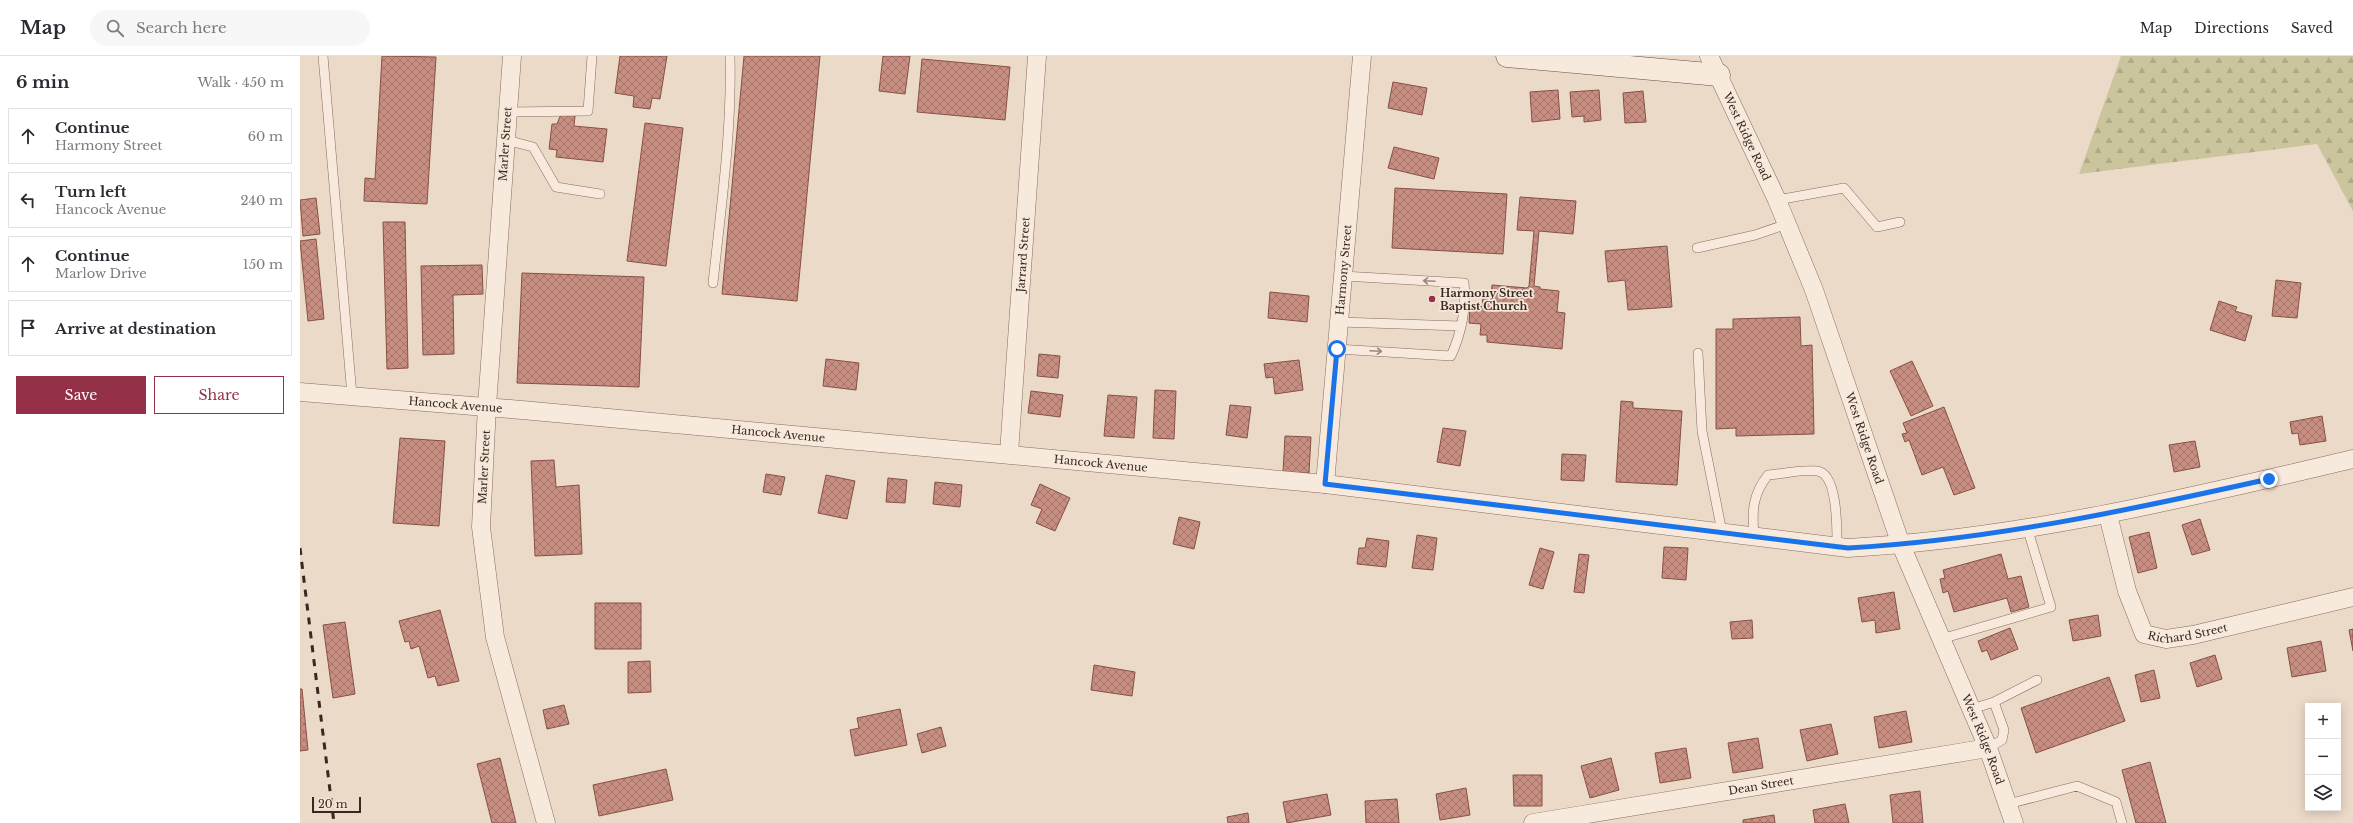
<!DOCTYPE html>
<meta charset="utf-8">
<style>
body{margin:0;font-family:"Libre Baskerville",serif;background:#f7f7f7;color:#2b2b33}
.controls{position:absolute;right:12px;bottom:12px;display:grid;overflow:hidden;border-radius:0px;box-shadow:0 2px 10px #0003}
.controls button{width:36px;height:36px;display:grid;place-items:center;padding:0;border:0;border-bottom:1px solid #e1e1e2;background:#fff;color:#2b2b33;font:20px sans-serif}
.scale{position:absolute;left:12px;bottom:10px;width:49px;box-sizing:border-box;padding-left:4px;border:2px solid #392721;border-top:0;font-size:11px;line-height:14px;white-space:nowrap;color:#392721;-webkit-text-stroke:3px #f4e6d8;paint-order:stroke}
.stop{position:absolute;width:12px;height:12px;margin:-9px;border:3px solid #1a73e8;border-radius:50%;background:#fff}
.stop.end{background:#1a73e8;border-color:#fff;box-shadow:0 1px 4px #0008}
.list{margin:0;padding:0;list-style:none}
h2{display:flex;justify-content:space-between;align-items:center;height:52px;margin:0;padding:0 16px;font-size:17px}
h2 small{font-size:13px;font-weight:400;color:#7c7c81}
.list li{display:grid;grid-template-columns:26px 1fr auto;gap:12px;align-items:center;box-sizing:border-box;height:56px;margin:0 8px 8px;padding:0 8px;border:1px solid #e1e1e2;border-radius:0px}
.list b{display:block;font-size:15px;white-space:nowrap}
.list p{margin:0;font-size:13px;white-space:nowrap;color:#7c7c81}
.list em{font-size:13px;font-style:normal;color:#7c7c81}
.actions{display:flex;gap:8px;padding:12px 16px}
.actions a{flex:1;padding:9px 0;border:1px solid #943148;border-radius:0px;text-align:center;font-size:14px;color:#943148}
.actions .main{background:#943148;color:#fff}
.icon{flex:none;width:22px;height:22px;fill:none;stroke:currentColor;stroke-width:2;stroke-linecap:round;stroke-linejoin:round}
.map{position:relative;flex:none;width:2053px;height:767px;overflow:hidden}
header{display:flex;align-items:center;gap:24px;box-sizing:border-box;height:56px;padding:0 20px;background:#fff;border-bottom:1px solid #e1e1e2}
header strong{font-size:19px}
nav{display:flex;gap:22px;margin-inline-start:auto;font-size:14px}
.search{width:280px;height:36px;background:#f7f7f7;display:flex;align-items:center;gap:10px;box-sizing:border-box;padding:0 14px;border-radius:22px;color:#7c7c81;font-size:15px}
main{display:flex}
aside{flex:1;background:#fff}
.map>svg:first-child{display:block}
.forest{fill:url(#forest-firs)}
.building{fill:url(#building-cross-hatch);stroke:#865045}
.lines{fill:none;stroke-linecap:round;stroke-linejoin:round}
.lane-casing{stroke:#886b5e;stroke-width:10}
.street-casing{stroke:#886b5e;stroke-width:19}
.secondary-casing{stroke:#6a4c41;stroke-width:23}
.lane{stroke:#f7e9dc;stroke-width:9}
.street{stroke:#f7e9dc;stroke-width:18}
.secondary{stroke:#f7e9dc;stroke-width:22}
.rail{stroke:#392721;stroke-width:3;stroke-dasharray:7 7;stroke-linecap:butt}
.oneway{stroke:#98887e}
.route{stroke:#1a73e8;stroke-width:5}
.poi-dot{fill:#943148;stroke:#f4e6d8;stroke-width:1.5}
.labels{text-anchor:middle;stroke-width:3.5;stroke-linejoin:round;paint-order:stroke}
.street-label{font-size:11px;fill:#392721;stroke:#f4e6d8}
.poi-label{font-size:11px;font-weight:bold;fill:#392721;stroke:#f4e6d8;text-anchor:start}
</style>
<header>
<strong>Map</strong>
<div class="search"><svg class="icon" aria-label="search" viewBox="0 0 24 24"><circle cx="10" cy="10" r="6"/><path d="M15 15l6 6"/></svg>Search here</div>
<nav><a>Map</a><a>Directions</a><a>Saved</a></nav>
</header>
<main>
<aside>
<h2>6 min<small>Walk · 450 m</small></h2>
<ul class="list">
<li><svg class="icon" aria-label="ahead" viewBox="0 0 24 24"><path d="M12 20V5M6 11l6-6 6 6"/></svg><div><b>Continue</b><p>Harmony Street</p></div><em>60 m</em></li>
<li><svg class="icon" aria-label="left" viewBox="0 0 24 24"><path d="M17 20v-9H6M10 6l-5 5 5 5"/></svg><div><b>Turn left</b><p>Hancock Avenue</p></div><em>240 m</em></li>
<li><svg class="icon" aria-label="ahead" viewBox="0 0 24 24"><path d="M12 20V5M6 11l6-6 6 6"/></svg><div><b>Continue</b><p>Marlow Drive</p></div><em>150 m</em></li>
<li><svg class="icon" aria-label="arrive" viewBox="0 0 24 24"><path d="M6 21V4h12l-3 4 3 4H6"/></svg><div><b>Arrive at destination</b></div></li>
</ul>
<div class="actions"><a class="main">Save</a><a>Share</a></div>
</aside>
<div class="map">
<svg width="2053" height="767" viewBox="0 0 2053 767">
<defs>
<pattern id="forest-firs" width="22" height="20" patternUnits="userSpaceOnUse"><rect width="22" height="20" fill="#cac59d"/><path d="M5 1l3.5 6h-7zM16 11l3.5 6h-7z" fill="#aea987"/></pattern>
<pattern id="building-cross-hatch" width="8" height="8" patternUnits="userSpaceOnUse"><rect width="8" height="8" fill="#c88e81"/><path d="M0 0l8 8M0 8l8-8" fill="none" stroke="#a37469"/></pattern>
</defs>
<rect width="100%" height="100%" fill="#ecdac9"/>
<path class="forest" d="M1821 0H2053V155L2017 88 1779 118Z"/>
<path class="building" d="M82 0 136 1 127 148 64 145 65 122 75 123Z
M320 0H367L360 43 352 42 350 53 333 51 334 40 315 37Z
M444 0H520L497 245 422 238Z
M583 0H610L605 38 579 35Z
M622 3 710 11 705 64 617 56Z
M1093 26 1127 32 1122 59 1088 52Z
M1258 34 1260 63 1232 66 1230 36Z
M1299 34 1301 64 1284 66V60L1272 61 1270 36Z
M1343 35 1346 66 1325 67 1323 37Z
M261 58 275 60 274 70 307 73 303 106 256 101 257 94 249 93 252 68H257Z
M345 67 383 72 366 210 327 205Z
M1094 91 1139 102 1134 123 1088 112Z
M1095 132 1207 138 1203 198 1092 192Z
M1220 141 1276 145 1273 178 1239 175 1234 230 1240 231V233L1259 235 1257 256 1265 257 1262 293 1187 286V279H1180L1181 268 1169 267 1170 250 1182 251 1183 240 1191 241 1192 229 1227 232 1229 230 1234 175 1217 174Z
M16 142 20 178 3 180 0 144Z
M83 166H105L108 312 87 313Z
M16 183 24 263 8 265 0 185Z
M1367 190 1372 251 1328 254 1325 224 1308 226 1305 195Z
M182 209 183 238 153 239 154 298 123 299 121 210Z
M222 217 344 221 339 331 217 327Z
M1976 224 2001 227 1997 262 1972 260Z
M970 236 1009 240 1007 266 968 262Z
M1919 245 1937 251 1935 255 1952 260 1945 285 1910 274Z
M1500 261 1501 290 1512 289 1514 378 1436 380V372L1416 373V273H1433V263Z
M739 298 760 300 758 322 737 320Z
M526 303 559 307 556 334 523 330Z
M999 304 1003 334 975 338 973 321 966 322 964 308Z
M1612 305 1633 350 1611 360 1590 315Z
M855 334 876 335 874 383 853 382Z
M731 335 763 339 760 361 728 357Z
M808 339 837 341 834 382 804 380Z
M1321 345 1333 346V352L1382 355 1377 429 1316 426Z
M930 349 951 351 947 382 926 379Z
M1644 351 1675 432 1654 439 1643 411 1622 419 1609 384 1605 386 1602 378 1607 377 1603 367Z
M2022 360 2026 385 2000 389 1998 377 1992 378 1990 366Z
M1143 372 1166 375 1160 410 1137 406Z
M985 380 1011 381 1009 417 983 416Z
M100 382 145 385 139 470 93 467Z
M1895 385 1900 411 1874 416 1869 389Z
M1262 398 1286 399 1284 425 1261 424Z
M254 404 256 431 279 429 282 498 235 500 231 405Z
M466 418 485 421 481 439 463 436Z
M526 419 555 425 547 463 518 457Z
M588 422 607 424 605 447 586 446Z
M635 426 662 429 660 451 633 448Z
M740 428 770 442 755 475 736 467 742 453 731 449Z
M879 461 900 466 894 493 873 488Z
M1900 463 1910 494 1892 499 1882 469Z
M1849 476 1857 512 1838 517 1829 481Z
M1117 479 1137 482 1133 514 1112 512Z
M1067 482 1089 485 1086 511 1057 508 1059 492H1065Z
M1364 491 1388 492 1386 524 1362 522Z
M1240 492 1254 496 1243 533 1229 529Z
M1279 498 1289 499 1284 537 1274 536Z
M1701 498 1708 523 1721 520 1729 551 1711 556 1707 542 1654 556 1648 535 1643 537 1640 523 1645 522 1643 514Z
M1594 536 1600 573 1576 577 1575 564 1562 566 1558 542Z
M295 547H341V593H295Z
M140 554 159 625 138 630 135 620 128 622 119 590 111 593 109 585 105 586 99 565Z
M1798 559 1801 580 1773 585 1769 564Z
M1452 564 1453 582 1432 583 1430 566Z
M45 566 55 638 33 642 23 569Z
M1710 572 1718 593 1691 604 1687 594 1682 596 1678 585Z
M2053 573V595L2049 574Z
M2021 585 2026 615 1992 621 1987 592Z
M1915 599 1922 623 1897 631 1890 607Z
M350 605 351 636 328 637V606Z
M794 609 835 616 832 640 791 634Z
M1854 614 1860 642 1841 646 1835 619Z
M1809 621 1825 665 1736 697 1721 652Z
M0 633H2L8 694 0 695Z
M264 649 269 668 247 673 243 654Z
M600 653 607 689 555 700 550 674 559 672 557 662Z
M1606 655 1612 686 1579 692 1574 661Z
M1531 668 1538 698 1507 705 1500 674Z
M641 671 646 690 622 697 617 678Z
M1458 682 1463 712 1433 717 1428 687Z
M1386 692 1391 722 1360 727 1355 697Z
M200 702 216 767H192L177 708Z
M1311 702 1319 734 1290 742 1281 710Z
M1850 706 1866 767H1836L1822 714Z
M366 713 373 744 299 760 293 729Z
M1213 719H1242V750H1214Z
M1166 732 1170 759 1140 764 1136 738Z
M1620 735 1623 767H1593L1590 739Z
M1027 738 1031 759 987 767 983 746Z
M1097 743 1099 767H1066L1065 745Z
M1545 748 1549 767H1515L1513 754Z
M948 757 949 767H928L927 761Z
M1474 759 1475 767H1443V764Z"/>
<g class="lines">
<defs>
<path id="lane" d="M23 0 52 340
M208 56 288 55 292 0
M206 84 233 91 256 131 300 138
M1477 144 1544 132 1577 171 1600 166
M1397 192 1455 179 1487 168
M413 227C421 151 432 76 430 0
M1039 266 1161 270
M1037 293 1151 300C1161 278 1167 251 1164 227L1043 220
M1398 297 1402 375 1422 476
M1454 480C1452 456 1452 439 1468 419 1483 418 1503 413 1517 415 1538 417 1537 474 1537 491
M1641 583 1751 551 1727 471
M1672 653 1694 646
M1688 692 1702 684 1704 674 1694 646 1737 624
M1708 748 1777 730 1816 746 1822 767"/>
<g id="street">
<path d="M212 0 187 350 181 471 195 581 246 767"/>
<path id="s1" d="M1409 0 1477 144 1514 234 1601 489 1688 692 1714 767"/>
<path id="s2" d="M0 336 222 354 1025 428 1548 492C1719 483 1887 442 2053 403"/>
<path id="s3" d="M709 397 737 0"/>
<path id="s4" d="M1025 428 1062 0"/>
<path id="s5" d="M1808 459 1827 535 1844 578 1866 583 1893 579 2053 541"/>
<path id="s6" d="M1233 767 1688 692"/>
</g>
<path id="secondary" d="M1207 0 1419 19"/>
</defs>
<use href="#lane" class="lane-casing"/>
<use href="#street" class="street-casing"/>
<use href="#secondary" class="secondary-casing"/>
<use href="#lane" class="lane"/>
<use href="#street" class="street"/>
<use href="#secondary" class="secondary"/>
<path class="rail" d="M0 492 34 767"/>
</g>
<defs><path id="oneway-shaft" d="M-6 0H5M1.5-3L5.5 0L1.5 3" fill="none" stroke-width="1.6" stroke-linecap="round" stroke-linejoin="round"/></defs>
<g class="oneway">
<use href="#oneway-shaft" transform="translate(1129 225) rotate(-177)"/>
<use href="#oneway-shaft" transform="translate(1076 295) rotate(3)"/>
</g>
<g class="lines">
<path class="route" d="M1037 293 1025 428 1548 492C1690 484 1830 454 1969 423"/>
</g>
<circle class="poi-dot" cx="1132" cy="243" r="4"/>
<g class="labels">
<g class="street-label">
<text dy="4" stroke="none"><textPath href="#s1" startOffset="89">West Ridge Road</textPath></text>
<text transform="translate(205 88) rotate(-86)" y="4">Marler Street</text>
<text dy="4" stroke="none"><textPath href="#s3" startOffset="199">Jarrard Street</textPath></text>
<text dy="4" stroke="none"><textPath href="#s4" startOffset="215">Harmony Street</textPath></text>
<text dy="4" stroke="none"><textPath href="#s2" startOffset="156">Hancock Avenue</textPath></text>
<text dy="4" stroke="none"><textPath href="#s2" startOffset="480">Hancock Avenue</textPath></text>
<text dy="4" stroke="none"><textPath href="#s1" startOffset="413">West Ridge Road</textPath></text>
<text dy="4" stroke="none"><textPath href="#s2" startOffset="804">Hancock Avenue</textPath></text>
<text transform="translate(184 411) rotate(-87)" y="4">Marler Street</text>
<text dy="4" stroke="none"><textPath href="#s5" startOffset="169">Richard Street</textPath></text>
<text dy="4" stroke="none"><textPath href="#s1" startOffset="737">West Ridge Road</textPath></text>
<text dy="4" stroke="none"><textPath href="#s6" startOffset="231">Dean Street</textPath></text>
</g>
<g class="poi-label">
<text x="1140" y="241">Harmony Street<tspan x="1140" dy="13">Baptist Church</tspan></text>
</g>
</g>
</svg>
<div class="controls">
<button>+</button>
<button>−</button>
<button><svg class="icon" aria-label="layers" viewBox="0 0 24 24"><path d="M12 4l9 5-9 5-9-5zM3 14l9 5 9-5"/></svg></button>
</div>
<div class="scale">20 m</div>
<div class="stop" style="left:1037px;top:293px"></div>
<div class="stop end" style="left:1969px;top:423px"></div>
</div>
</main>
